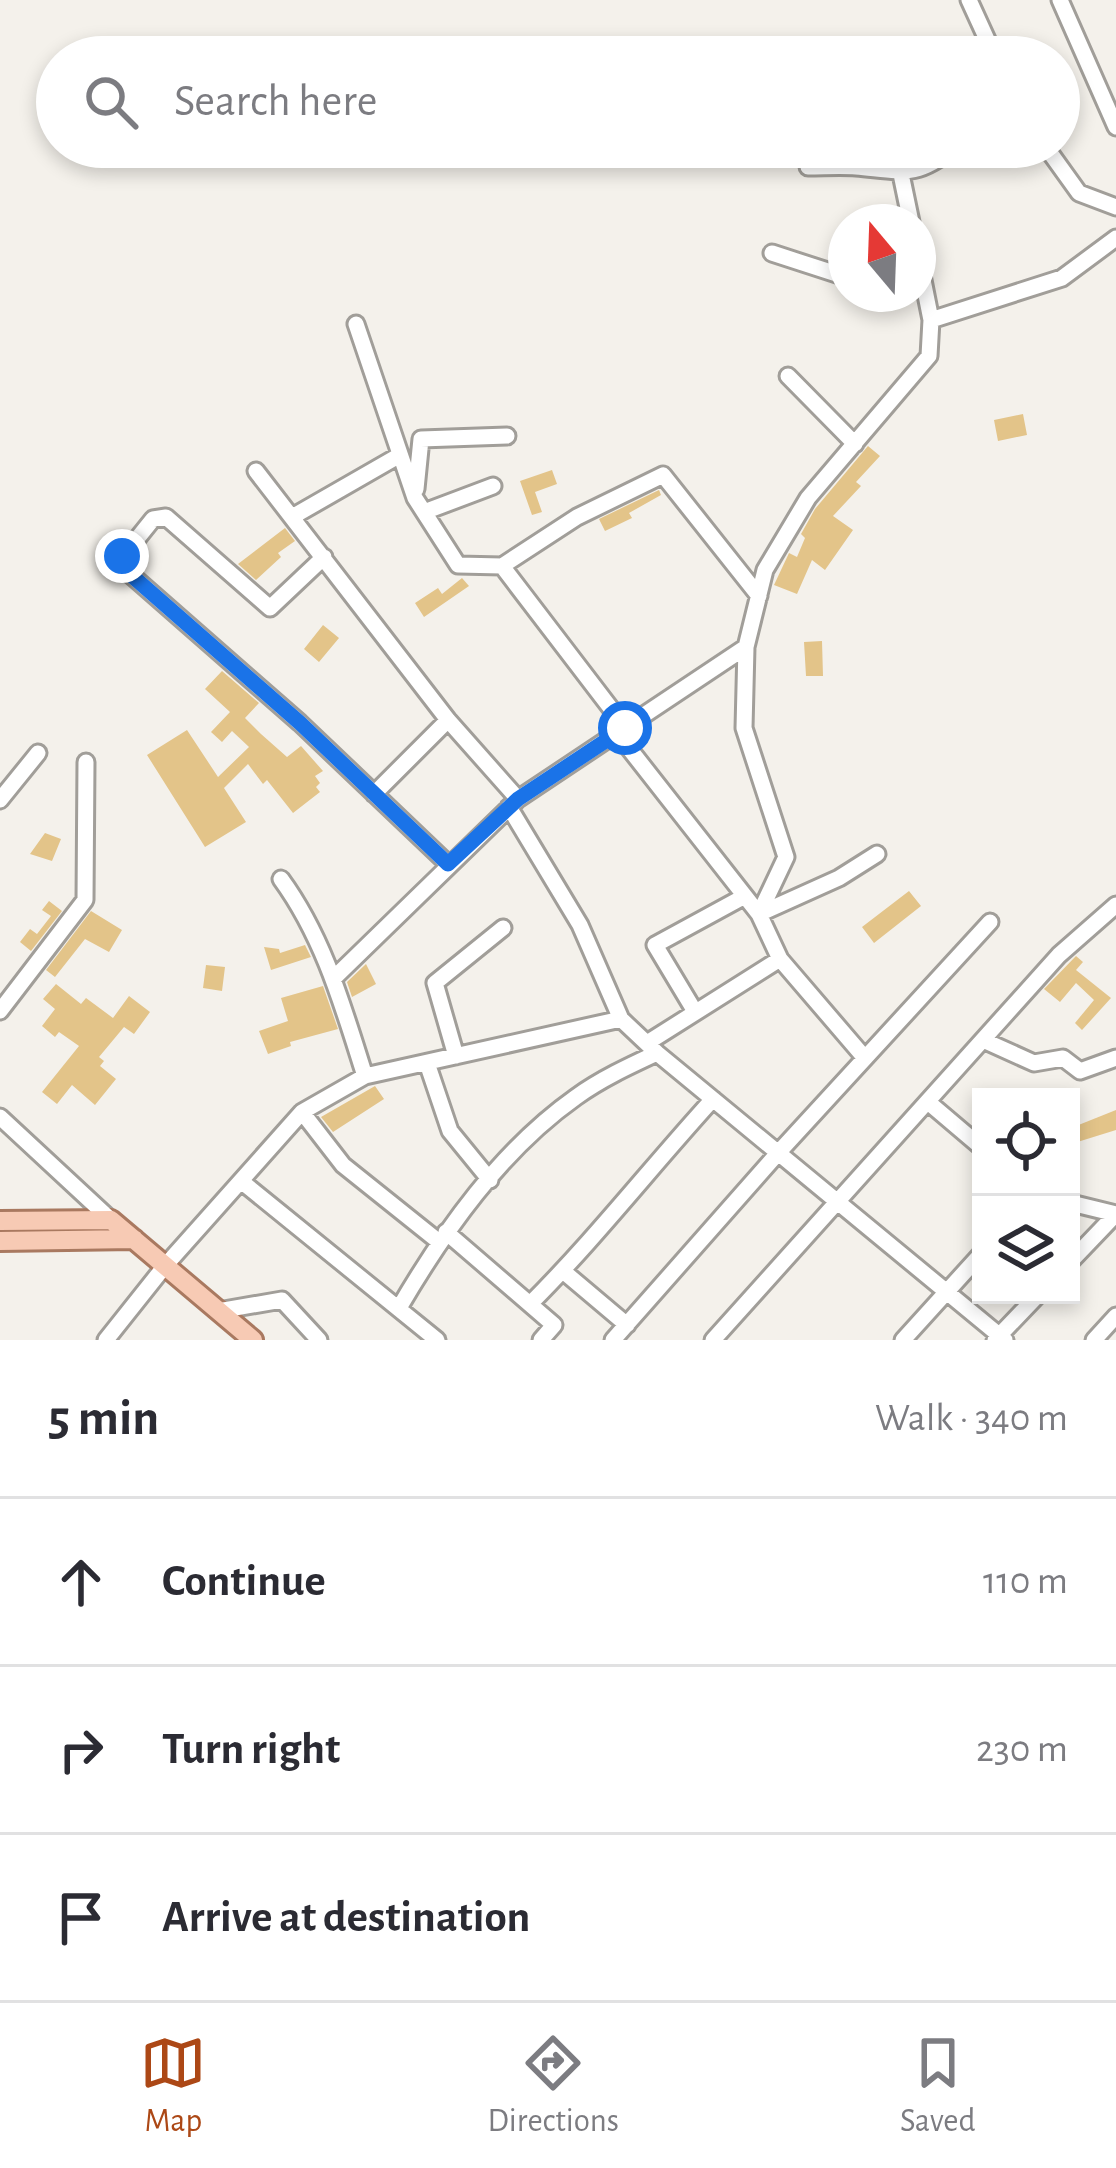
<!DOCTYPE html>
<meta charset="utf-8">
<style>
body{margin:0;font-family:"Alegreya Sans",sans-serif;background:#f2f2f3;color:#2b2b33}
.controls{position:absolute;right:36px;bottom:36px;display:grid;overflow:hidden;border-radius:0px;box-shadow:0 6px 18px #0003}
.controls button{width:108px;height:108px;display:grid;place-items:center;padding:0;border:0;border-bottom:3px solid #e1e1e2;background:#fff;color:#2b2b33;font:60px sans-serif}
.compass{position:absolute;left:828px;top:204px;width:108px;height:108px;border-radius:50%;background:#fff;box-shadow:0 6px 18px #0003;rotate:341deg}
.stop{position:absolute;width:36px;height:36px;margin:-27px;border:9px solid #1a73e8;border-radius:50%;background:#fff}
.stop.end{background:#1a73e8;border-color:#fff;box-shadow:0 3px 12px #0008}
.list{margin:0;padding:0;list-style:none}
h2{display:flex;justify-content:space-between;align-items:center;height:156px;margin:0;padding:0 48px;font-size:51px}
h2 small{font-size:39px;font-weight:400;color:#7c7c81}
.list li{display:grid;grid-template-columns:78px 1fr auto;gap:36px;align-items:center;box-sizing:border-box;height:168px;padding:0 48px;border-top:3px solid #e1e1e2}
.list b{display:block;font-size:45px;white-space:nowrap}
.list em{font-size:39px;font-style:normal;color:#7c7c81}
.icon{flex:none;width:66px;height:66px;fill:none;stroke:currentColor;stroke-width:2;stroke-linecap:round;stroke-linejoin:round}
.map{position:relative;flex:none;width:1116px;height:1340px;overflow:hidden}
.search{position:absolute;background:#fff;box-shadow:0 6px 18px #0003;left:36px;right:36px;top:36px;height:132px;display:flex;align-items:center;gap:30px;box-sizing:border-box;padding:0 42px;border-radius:66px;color:#7c7c81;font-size:45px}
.sheet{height:660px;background:#fff}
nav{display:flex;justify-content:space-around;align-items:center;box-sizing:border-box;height:168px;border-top:3px solid #e1e1e2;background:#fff;font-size:33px;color:#7c7c81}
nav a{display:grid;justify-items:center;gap:6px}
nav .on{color:#ac4816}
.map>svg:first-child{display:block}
.building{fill:#e3c489}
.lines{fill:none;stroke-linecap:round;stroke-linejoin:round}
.minor-casing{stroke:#a19e99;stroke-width:21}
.major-casing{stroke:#a97960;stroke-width:24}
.minor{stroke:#fff;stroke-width:15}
.major{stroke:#f7cab4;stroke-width:18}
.route{stroke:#1a73e8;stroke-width:15}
</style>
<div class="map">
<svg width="1116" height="1340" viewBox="0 0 1116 1340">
<rect width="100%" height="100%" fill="#f4f1eb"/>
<path class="building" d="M1023 414 1027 435 998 441 994 420Z
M868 446 880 456 856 482 861 486 833 516 853 530 825 570 812 560 797 594 774 585 789 553 797 557 805 538 801 534 815 509Z
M552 470 557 484 535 492 542 512 532 515 520 481Z
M659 490 661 495 629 513 632 518 605 531 599 519Z
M285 528 295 541 278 553 281 557 256 580 238 564Z
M462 578 469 586 424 617 415 603 438 588 442 594Z
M323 625 339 638 319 662 304 649Z
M822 641 823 676H806L804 642Z
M222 671 259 703 245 718 261 734 287 757 301 746 323 771 315 776 320 783 316 787 320 792 293 813 267 780 263 784 248 764 224 788 246 822 205 847 147 755 187 730 218 777 249 747 232 731 222 742 211 732 230 712 205 689Z
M45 833 61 839 52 861 30 854Z
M909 891 921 906 874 943 862 927Z
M49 901 62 911 31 951 20 942 30 929 37 934 51 916 42 910Z
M91 911 122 930 109 952 85 939 55 977 46 970Z
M305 945 311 957 271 970 264 947 279 949 280 953Z
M1076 956 1083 962 1076 970 1111 998 1082 1030 1075 1023 1094 1000 1076 983 1060 1002 1044 989Z
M366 964 376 984 352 997 347 982Z
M206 965 225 967 222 991 203 988Z
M56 984 81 1004 86 998 113 1018 129 996 150 1012 134 1034 124 1027 99 1057 104 1061 100 1066 116 1079 95 1105 72 1085 57 1104 42 1092 79 1046 59 1032 55 1037 42 1026 55 1009 43 999Z
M323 986 338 1029 290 1042 291 1046 268 1054 259 1031 288 1021 281 998Z
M375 1086 384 1099 333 1132 321 1117Z
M1116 1110V1130L1071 1144V1128Z"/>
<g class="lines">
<defs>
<path id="minor" d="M969 0 995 57
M1060 0 1116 127
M1046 147 1079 193 1116 207
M808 167C824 167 840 166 856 167 901 171 917 179 954 147
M855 167 859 147
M901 174 911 222
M772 253 846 277
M931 320 1062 278 1116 238
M356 324 415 498 458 565 502 566 625 727
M788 376 855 444
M256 471 448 720 518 799
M416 489 421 439 507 436
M424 512 493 486
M292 517 400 455
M324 557 270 608 166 517 153 519 120 560 122 567 300 723 448 864
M502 566 577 517 663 475 759 596
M617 733 759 914 839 878 877 854
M374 794 448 720
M0 800 38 753
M509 807 580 925 621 1019 657 1053 1005 1340
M281 879C324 938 343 1007 365 1076
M334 978 518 799 746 647
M694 1010 655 945 745 896
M0 1011 85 900 86 762
M983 1040 1034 1063 1063 1058 1080 1071 1116 1058
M647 1043 780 959
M456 1056 435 983 503 928
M864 1057 780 959 759 914 786 857 744 728 746 647 765 570 808 498 929 356 931 320 918 255
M427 1063 450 1131 490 1180
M928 1102 981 1147
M302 1112 343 1165 438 1241
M0 1117 111 1220
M241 1181 437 1340
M1071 1203 1116 1214
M446 1232 554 1325 541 1340
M1071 1261 1116 1214
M563 1271 627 1325
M530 1304C595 1239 651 1167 713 1099
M399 1308C444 1231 501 1150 576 1097 601 1079 629 1066 657 1053
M218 1311 282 1300 319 1340
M106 1340 164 1267 302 1112 365 1076 621 1019
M613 1340 778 1153 990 922
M713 1340 1059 955 1116 905
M903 1340 981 1254
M995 1340 1038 1295
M1094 1340 1116 1316"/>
<path id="major" d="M0 1221 111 1220 253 1340
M0 1241 134 1239"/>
</defs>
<use href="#minor" class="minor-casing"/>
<use href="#major" class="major-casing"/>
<use href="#minor" class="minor"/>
<use href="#major" class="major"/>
</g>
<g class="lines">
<path class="route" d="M122 556V567L300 723 448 864 518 799 625 728"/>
</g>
</svg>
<div class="controls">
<button><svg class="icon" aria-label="locate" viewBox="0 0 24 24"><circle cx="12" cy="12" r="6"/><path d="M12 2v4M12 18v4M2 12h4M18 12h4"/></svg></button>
<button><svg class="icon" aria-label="layers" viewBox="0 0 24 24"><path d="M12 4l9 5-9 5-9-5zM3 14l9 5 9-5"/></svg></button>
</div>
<svg class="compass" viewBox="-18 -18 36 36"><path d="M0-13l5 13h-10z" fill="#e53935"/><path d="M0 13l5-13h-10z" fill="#7c7c81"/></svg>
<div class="stop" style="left:625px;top:728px"></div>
<div class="stop end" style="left:122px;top:556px"></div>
<div class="search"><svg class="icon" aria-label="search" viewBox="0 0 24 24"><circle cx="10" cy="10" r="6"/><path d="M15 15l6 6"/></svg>Search here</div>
</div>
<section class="sheet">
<h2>5 min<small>Walk · 340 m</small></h2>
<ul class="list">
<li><svg class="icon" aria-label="ahead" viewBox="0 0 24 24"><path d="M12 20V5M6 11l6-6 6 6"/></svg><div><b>Continue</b></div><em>110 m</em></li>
<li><svg class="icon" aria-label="right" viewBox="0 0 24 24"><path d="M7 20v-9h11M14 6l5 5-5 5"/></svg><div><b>Turn right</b></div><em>230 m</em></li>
<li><svg class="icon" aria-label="arrive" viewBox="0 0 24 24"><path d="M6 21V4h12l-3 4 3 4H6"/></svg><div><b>Arrive at destination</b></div></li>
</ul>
</section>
<nav>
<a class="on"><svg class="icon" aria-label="map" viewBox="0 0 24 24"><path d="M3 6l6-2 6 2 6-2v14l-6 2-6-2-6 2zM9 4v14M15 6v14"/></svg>Map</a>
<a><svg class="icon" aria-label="directions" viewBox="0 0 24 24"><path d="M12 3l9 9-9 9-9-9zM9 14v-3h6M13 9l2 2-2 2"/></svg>Directions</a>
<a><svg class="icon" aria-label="saved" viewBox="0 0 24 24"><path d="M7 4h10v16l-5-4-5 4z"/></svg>Saved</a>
</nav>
